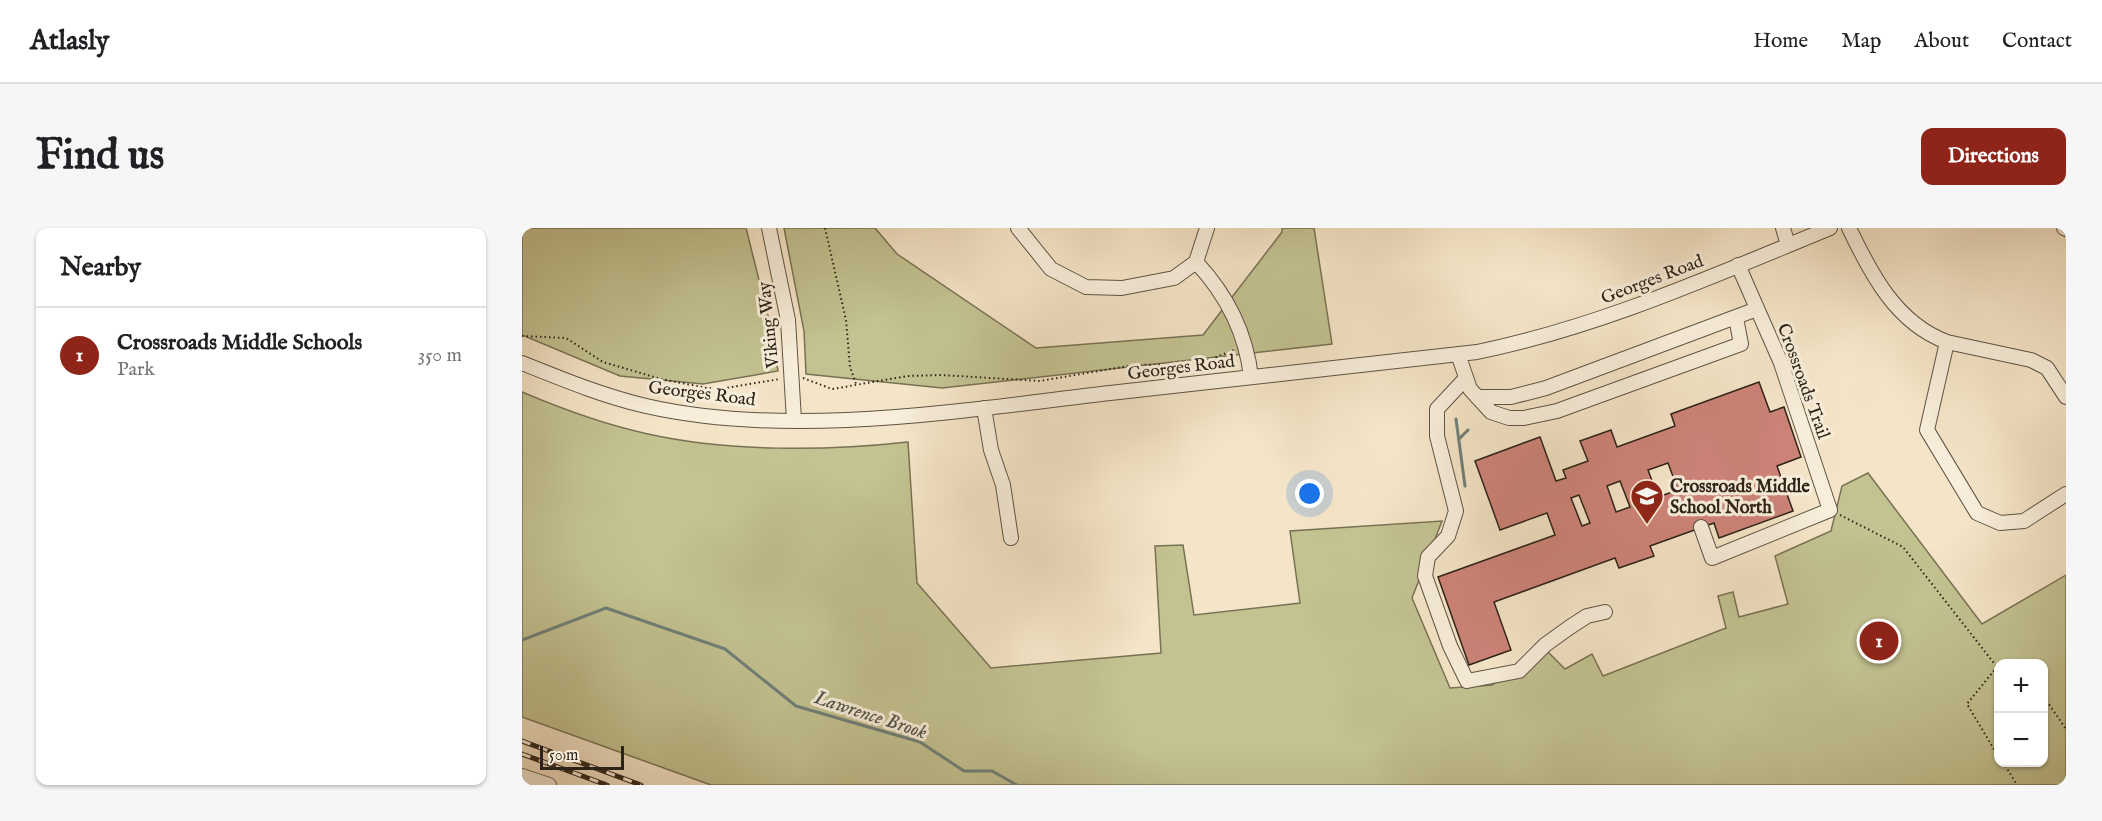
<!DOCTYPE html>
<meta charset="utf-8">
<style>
body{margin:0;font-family:"IM FELL English",serif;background:#f6f6f6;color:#202124}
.controls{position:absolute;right:18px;bottom:18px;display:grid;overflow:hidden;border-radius:12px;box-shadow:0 2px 4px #0004}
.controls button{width:54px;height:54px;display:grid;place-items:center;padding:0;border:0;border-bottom:2px solid #e0e0e0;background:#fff;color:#202124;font:30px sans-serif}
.scale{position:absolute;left:18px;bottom:15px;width:84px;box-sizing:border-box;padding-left:6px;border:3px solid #2d2318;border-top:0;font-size:16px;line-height:21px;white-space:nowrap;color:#2d2318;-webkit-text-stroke:4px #f8eedb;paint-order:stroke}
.you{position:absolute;left:788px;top:266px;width:21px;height:21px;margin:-15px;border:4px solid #fff;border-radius:50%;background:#1a73e8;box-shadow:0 0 0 9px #1a73e833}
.badge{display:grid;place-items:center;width:39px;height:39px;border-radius:50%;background:#8f2418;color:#fff;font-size:20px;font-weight:700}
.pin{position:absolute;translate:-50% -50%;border:3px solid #fff;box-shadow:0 2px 6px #0006}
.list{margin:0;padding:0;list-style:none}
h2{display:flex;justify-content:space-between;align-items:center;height:78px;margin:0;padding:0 24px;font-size:26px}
h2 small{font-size:20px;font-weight:400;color:#757577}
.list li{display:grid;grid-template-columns:39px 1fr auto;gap:18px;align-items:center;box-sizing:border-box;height:96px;padding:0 24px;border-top:2px solid #e0e0e0}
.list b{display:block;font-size:22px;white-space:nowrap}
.list p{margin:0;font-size:20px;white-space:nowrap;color:#757577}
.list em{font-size:20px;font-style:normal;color:#757577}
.map{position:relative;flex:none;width:1544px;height:557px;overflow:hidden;border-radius:12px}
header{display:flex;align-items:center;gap:36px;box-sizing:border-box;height:84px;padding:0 30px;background:#fff;border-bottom:2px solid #e0e0e0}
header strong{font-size:28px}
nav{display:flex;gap:33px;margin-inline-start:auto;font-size:21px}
.intro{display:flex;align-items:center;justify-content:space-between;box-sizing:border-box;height:144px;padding:0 36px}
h1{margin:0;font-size:42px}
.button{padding:15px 27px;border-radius:12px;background:#8f2418;color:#fff;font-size:21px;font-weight:700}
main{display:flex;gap:36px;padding:0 36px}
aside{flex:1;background:#fff;border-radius:12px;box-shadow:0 2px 4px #0004}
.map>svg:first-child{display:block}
.green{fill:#c3c291;stroke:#787254;stroke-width:1.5;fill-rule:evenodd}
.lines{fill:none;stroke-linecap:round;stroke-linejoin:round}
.stream{stroke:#708079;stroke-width:3}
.building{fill:#ce8379;stroke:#2d2318;stroke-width:1.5;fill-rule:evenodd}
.minor-casing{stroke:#5f5444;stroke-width:16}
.path{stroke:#2d2318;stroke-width:2;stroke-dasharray:1.5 3;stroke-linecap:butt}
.minor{stroke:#f8eedb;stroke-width:14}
.rail-casing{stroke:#2d2318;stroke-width:5}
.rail{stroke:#f8eedb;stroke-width:3;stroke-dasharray:9;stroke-linecap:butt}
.labels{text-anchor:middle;stroke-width:6;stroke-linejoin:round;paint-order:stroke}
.street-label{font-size:18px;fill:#2d2318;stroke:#f8eedb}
.poi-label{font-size:18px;font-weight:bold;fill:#2d2318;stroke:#f8eedb;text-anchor:start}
.water-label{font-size:20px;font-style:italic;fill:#4f5249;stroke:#f8eedb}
</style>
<header>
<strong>Atlasly</strong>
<nav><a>Home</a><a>Map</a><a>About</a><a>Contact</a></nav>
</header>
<div class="intro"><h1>Find us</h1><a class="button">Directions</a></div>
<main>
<aside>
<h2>Nearby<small></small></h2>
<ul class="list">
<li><span class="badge">1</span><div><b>Crossroads Middle Schools</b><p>Park</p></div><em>350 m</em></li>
</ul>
</aside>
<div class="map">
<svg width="1544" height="557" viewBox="0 0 1544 557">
<rect width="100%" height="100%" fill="#f5e5c8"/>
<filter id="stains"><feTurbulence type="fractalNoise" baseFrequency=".00333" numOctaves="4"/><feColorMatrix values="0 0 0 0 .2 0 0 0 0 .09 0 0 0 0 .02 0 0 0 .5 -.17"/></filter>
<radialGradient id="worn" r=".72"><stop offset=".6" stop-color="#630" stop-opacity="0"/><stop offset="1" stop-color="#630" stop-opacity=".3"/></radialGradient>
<path class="green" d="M0 0H224L248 96 256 143 181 156 98 148 0 107Z
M262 0H353L375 26 514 120 681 107 760 4V0H792L810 116 420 160 284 146 282 103Z
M0 164C40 181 84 197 126 206 207 224 304 223 386 214L395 355 469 440 639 425 633 318 661 317 672 387 778 375 768 303 920 293 890 370 928 460 970 457 1024 422 1043 441 1070 426 1081 448 1204 400 1196 368 1211 364 1217 389 1266 376 1253 328 1309 303 1320 258 1346 245 1460 396 1544 347V557H189L0 489ZM1476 436H1522V534H1476Z"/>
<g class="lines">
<path class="stream" d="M934 191 943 258
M937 211 946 202
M0 412 84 380 203 421 274 478 398 514 442 543H470L495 557"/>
</g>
<path class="building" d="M1237 154 1248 184 1262 179 1279 229 1255 238 1271 283 1197 310 1192 295 1128 318 1132 328 1097 340 1093 330 972 374 989 422 947 437 916 349 1033 307 1025 285 978 302 953 233 1018 209 1034 253 1044 250 1041 242 1066 233 1058 213 1089 202 1095 219 1153 198 1149 186ZM1146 235 1156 262 1136 269 1126 242ZM1098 253 1108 279 1094 284 1085 258ZM1057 267 1068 295 1060 298 1049 270Z"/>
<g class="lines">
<defs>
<path id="minor" d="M247 0 266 92 272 192
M496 0 529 41 564 59 600 60 652 50 674 34 685 0
M1261 0 1266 17
M1327 0C1349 46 1374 95 1425 114
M1542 0 1544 1
M674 34C704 66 724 105 729 149
M936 126 948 161 969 184 987 190H1002L1035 183 1219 116 1214 90
M0 135C40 151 81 168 124 178 269 211 442 182 588 165 710 151 833 138 955 124 1078 99 1193 47 1308 0
M944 150 915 181V208L934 283 926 308 906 329 903 348 928 418 945 453 997 443 1023 417 1048 399 1065 388 1083 384
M955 169H989L1024 160 1235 81
M1544 169 1525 140 1509 132 1425 114 1405 202 1455 285 1478 295 1502 293 1544 266
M462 180 469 222 481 257 489 310
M1179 299 1190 330 1308 282 1259 135 1216 37
M0 548 27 557"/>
</defs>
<use href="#minor" class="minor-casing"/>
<path class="path" d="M303 0 324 92 328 139 334 156
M0 108 44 110 81 134 139 151 185 160 198 161 258 151
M281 150 310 161 386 148 419 147 518 153 612 137 677 136 712 122
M1318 287 1381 319 1475 439
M1475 439 1445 476 1476 528
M1522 469 1544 501
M1481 534 1495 557"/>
<use href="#minor" class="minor"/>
<defs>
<path id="rail" d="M0 513 119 557
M0 526 85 557"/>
</defs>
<use href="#rail" class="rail-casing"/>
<use href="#rail" class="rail"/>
</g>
<defs>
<symbol id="school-pin" viewBox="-11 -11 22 30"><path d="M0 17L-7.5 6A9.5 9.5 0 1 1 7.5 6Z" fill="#8f2418" stroke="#f8eedb"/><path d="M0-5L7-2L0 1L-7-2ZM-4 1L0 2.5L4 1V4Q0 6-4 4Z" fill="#fff"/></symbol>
</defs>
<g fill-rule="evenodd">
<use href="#school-pin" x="1106" y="249" width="38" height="52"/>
</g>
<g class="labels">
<g class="street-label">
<text transform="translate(1130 51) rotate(-21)" y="6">Georges Road</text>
<text transform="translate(246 97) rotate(-96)" y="6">Viking Way</text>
<text transform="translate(659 139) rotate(-7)" y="6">Georges Road</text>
<text transform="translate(1282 153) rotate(70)" y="6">Crossroads Trail</text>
<text transform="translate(180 165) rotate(7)" y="6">Georges Road</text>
</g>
<g class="poi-label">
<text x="1148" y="264">Crossroads Middle<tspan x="1148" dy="21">School North</tspan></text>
</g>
<g class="water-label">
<text transform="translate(349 486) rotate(18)" y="7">Lawrence Brook</text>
</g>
</g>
<rect width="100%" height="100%" filter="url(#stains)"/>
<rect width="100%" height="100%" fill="url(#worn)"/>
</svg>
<div class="controls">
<button>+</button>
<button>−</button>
</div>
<div class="scale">50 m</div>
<div class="you"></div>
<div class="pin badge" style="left:1357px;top:413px">1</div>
</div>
</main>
